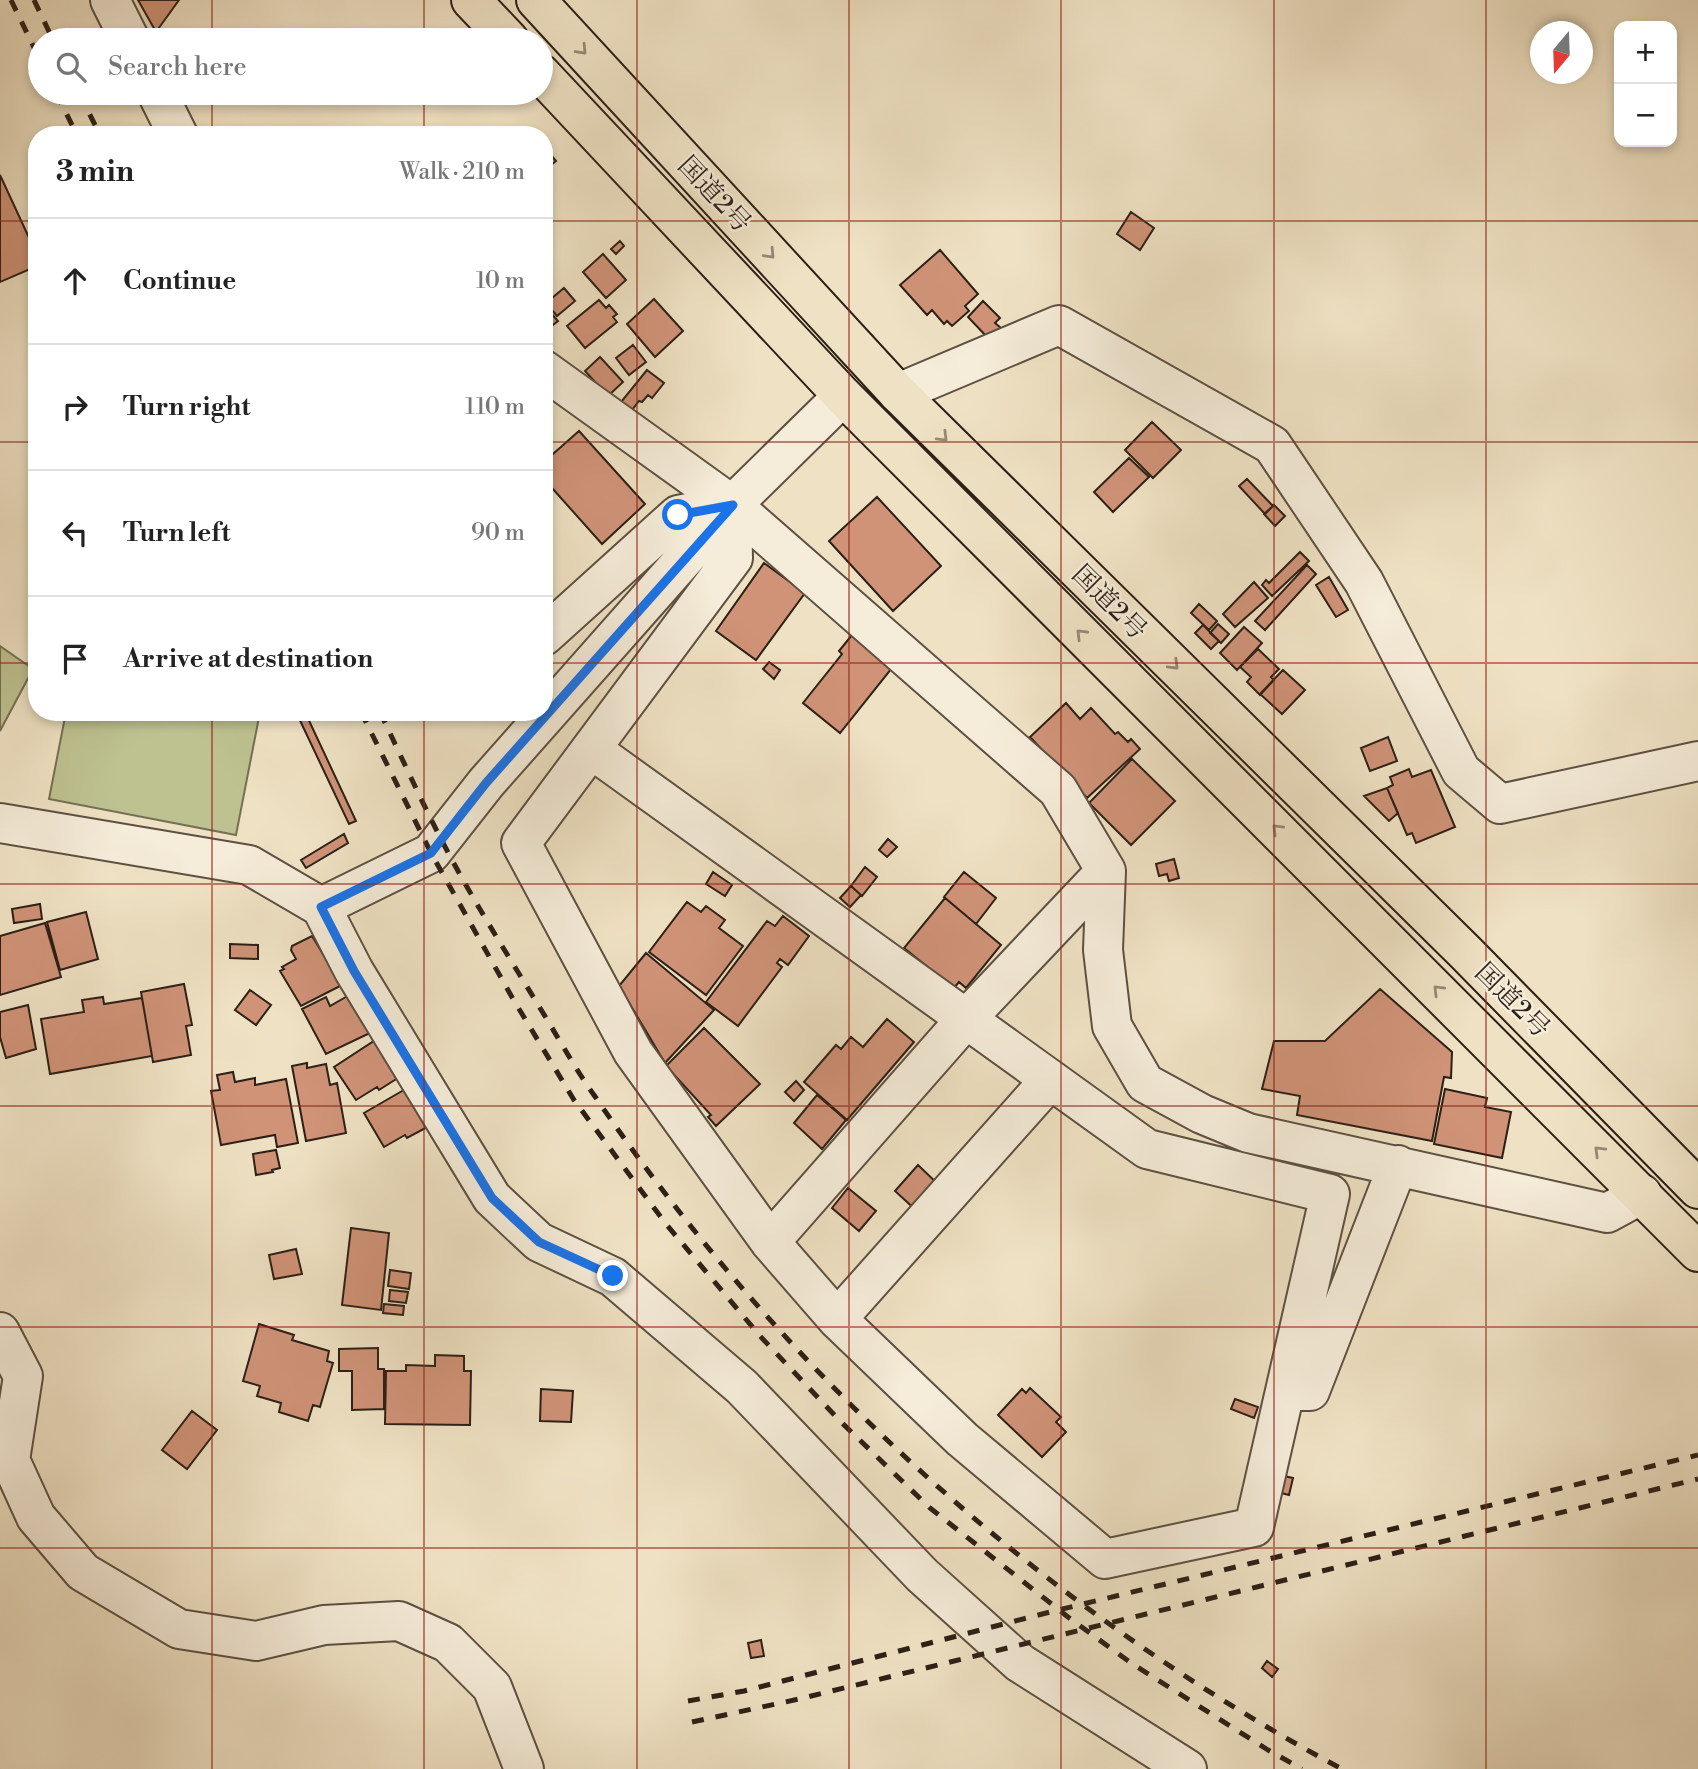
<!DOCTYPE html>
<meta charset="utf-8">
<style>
body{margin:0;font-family:"Libre Bodoni","Noto Serif JP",serif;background:#f6f6f6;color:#222}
.controls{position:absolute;right:21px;top:21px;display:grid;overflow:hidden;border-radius:14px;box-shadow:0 4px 10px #0003}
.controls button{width:63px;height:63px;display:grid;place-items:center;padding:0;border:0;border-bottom:2px solid #e0e0e0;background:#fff;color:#222;font:35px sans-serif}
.compass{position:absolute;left:1530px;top:21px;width:63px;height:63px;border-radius:50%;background:#fff;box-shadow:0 4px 10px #0003;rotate:199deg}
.stop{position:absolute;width:21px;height:21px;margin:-16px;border:5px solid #1a73e8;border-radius:50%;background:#fff}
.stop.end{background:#1a73e8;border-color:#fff;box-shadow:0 2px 7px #0008}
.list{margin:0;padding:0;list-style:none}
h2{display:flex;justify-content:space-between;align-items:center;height:91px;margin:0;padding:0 28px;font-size:30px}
h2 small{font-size:23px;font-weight:400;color:#767676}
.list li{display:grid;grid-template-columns:46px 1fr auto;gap:21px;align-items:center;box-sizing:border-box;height:126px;padding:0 28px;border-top:2px solid #e0e0e0}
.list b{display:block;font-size:26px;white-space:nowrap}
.list em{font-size:23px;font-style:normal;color:#767676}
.icon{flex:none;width:38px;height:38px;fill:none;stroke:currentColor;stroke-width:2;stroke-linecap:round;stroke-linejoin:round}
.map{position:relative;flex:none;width:1698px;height:1769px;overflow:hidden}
.search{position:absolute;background:#fff;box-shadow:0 4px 10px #0003;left:28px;top:28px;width:525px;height:77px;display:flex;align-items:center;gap:18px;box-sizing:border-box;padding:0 24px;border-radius:38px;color:#767676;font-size:26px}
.panel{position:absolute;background:#fff;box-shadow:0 4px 10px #0003;left:28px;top:126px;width:525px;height:595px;border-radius:28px}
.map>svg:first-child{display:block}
.green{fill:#bec291;stroke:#757054;stroke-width:2}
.building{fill:#d09378;stroke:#2c1f16;stroke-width:2}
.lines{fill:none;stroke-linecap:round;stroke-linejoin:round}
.minor-casing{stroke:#5d5042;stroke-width:42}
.highway-casing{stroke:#2c1f16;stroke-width:42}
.minor{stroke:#f5ecd9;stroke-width:38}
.highway{stroke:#efe2c4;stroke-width:38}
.rail{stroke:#2c1f16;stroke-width:5;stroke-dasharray:12 12;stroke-linecap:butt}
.oneway{stroke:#978a76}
.route{stroke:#1a73e8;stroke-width:9}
.grid{fill:none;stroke:#8f2418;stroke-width:2;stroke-opacity:0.55}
.labels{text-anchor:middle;stroke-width:5;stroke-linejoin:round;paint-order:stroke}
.street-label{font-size:26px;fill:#2c1f16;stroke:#f5ecd9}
</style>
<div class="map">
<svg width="1698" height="1769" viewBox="0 0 1698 1769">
<rect width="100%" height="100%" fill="#efe2c4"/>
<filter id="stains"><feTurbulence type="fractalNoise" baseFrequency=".00286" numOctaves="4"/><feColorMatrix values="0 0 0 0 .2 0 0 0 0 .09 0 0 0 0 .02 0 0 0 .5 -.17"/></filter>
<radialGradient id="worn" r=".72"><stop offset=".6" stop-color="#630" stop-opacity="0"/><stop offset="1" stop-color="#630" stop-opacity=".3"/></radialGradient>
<path class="green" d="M0 646 33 669 0 731Z
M66 712H260L236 835 49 799Z"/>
<path class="building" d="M138 0H179L156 32Z
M528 128 533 135H520Z
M544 147 556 161 544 171Z
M0 175 37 255V266L0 282Z
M1131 212 1154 228 1140 250 1117 234Z
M620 241 624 246 616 254 611 249Z
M940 250 978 294 965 306 969 311 952 326 947 321 944 324 932 310 927 315 900 285Z
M603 254 626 280 606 298 583 272Z
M564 288 575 301 557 316 546 303Z
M654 299 683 331 655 357 627 324Z
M599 300 606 308 609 305 617 314 613 317 617 322 585 348 567 326Z
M983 301 1000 318 995 323 1001 328 989 339 968 317Z
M549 311 558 321 549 328 544 323V316Z
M544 328 552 338 544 344Z
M633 345 646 362 629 375 616 358Z
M600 357 623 382 608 396 585 371Z
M647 370 664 383 652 398 648 395 642 402 639 401 632 410 621 402Z
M1152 422 1181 450 1153 478 1125 450Z
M579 431 645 504 602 544 544 479V462Z
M1129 458 1149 477 1113 512 1094 492Z
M1247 479 1273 506 1265 514 1239 486Z
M877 497 941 566 893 611 829 541Z
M1274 505 1285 516 1275 526 1264 514Z
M1300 552 1309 561 1272 596 1262 585 1266 580 1269 583Z
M764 563 805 593 756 660 716 631Z
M1307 565 1316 574 1265 630 1255 621Z
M1329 577 1348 610 1336 617 1316 585Z
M1254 582 1268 598 1235 627 1223 614Z
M1199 604 1217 621 1209 630 1191 613Z
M1218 624 1229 634 1221 643 1210 633Z
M1203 625 1219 641 1211 649 1195 633Z
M1244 627 1262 643 1237 670 1220 653Z
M856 630 895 664 840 733 803 703 842 654 839 651Z
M1258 649 1279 669 1271 677 1274 680 1260 695 1247 682 1251 677 1240 667Z
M769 662 780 670 774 679 763 669Z
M1283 670 1305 690 1282 714 1260 694Z
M1066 703 1080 719 1091 708 1115 734 1118 732 1128 742 1131 739 1140 749 1087 798 1030 737Z
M296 712H305L356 821 349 824Z
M1388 737 1397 761 1370 771 1361 748Z
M1132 759 1175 801 1131 845 1089 803Z
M1409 769 1412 777 1431 770 1455 827 1416 843 1412 833 1407 835 1387 788 1393 785 1390 777Z
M1387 788 1398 813 1389 821 1364 796Z
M344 834 348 843 306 868 301 860Z
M888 839 897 847 887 857 879 850Z
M1174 859 1179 878 1169 881 1167 874 1159 876 1156 864Z
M865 867 877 877 862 896 851 886Z
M713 872 732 885 725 896 706 884Z
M964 872 996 898 976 924 944 897Z
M851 886 861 895 850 907 840 898Z
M945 898 1001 945 966 988 959 982 954 988 904 948Z
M687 902 701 912 706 906 725 920 719 928 743 946 706 995 649 952Z
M40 904 42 919 14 923 12 909Z
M86 912 98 959 60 970 47 922Z
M783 916 809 936 788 965 780 959 777 963 782 967 738 1026 706 1002 767 921 775 926Z
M45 923 61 977 0 995V936Z
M312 936 342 985 301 1006 280 971 284 969 282 967 296 959 291 950 292 946Z
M230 944 258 945V959L230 958Z
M646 953 714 1010 665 1063 619 986Z
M184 984 192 1025 186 1026 191 1055 153 1062 141 992Z
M1380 989 1452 1052 1451 1078 1444 1077 1432 1141 1297 1115 1300 1096 1262 1089 1274 1041H1325Z
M250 990 271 1005 256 1025 235 1010Z
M351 994 372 1032 326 1054 302 1009 326 997 330 1006Z
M103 997 104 1004 142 998 152 1056 50 1074 41 1019 84 1012 82 1000Z
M28 1005 36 1049 6 1058 0 1037V1012Z
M887 1019 914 1042 847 1120 804 1082 836 1045 841 1049 851 1037 863 1047Z
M704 1028 760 1084 716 1126 708 1117 711 1115 666 1066Z
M377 1039 401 1076 379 1090 377 1087 356 1100 334 1067Z
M307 1063V1068L326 1064 330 1085 337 1083 346 1133 306 1141 292 1066Z
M233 1072 235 1082 255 1078V1085L286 1079 298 1143 277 1147 275 1135 221 1145 211 1091 220 1090 217 1075Z
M796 1081 804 1090 794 1101 785 1092Z
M409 1087 431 1125 407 1138 405 1135 384 1147 364 1113Z
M1445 1089 1487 1098 1485 1107 1511 1112 1502 1158 1434 1144Z
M817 1095 846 1120 822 1149 794 1123Z
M276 1150 280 1168 272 1170 273 1172 256 1175 253 1154Z
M918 1165 941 1187 918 1212 895 1191Z
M848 1188 876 1211 859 1231 832 1208Z
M351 1228 389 1233 381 1310 342 1305Z
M296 1249 302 1274 274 1279 269 1255Z
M390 1270 411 1273 409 1289 388 1286Z
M390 1290 408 1292 406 1303 389 1301Z
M384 1304 404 1306 403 1315 383 1313Z
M259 1324 294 1335 292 1340 329 1351 327 1361 333 1363 320 1407 313 1405 308 1421 279 1412 281 1403 257 1396 260 1386 243 1381Z
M378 1348V1369H384V1409L352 1410V1371H339V1349Z
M435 1355 464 1356V1371H471L470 1425 385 1424 386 1371H406V1365L435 1366Z
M1030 1388 1061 1417 1056 1422 1066 1432 1042 1457 998 1415 1022 1389 1026 1393Z
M541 1389 573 1391 571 1422 540 1421Z
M1235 1399 1258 1407 1254 1418 1231 1409Z
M192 1411 217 1430 187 1469 162 1450Z
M1284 1476 1293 1478 1289 1495 1281 1493Z
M761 1640 764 1656 751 1658 748 1643Z
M1267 1661 1278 1669 1272 1677 1262 1668Z"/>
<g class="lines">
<defs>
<path id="minor" d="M110 0 130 40
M157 93 178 135
M544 370 732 505 1058 790 1106 871 1103 950 1112 1026 1145 1083 1202 1114 1248 1133 1607 1213 1642 1194
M898 393 1059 325 1272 445 1364 582 1461 771 1500 804 1698 761
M544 636 678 515 732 505 733 558 521 843 633 1052 770 1242 837 1319 962 1439 1105 1559 1254 1527 1330 1194 1147 1149 591 749
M0 823 249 865 321 907 354 971 492 1198 539 1242 613 1277 742 1387 922 1575 1020 1663 1187 1769
M321 907 431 853 486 783 732 505 843 396
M770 1242 966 1019 1106 871
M837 1319 1050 1080
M0 1332 23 1376 10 1460 36 1517 83 1572 179 1629 256 1641 324 1625 399 1621 448 1643 492 1687 524 1769
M1285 1391H1310L1398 1165"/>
<path id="highway" d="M471 0 509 40
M536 0 898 393 1465 952 1698 1189
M541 74 843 396 1698 1252"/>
</defs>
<use href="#minor" class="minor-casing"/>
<use href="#highway" class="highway-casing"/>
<use href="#minor" class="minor"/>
<use href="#highway" class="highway"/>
<path class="rail" d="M11 0 40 60
M34 0 53 40
M56 93 77 135
M79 93 100 135
M361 712 431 853 513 999 574 1100 666 1224 760 1336 840 1421 930 1508 1068 1617 1131 1663 1268 1750 1302 1769
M380 712C400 754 419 796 440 837 470 896 506 952 540 1008 558 1037 574 1067 594 1095 784 1375 1044 1610 1342 1769
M688 1701 744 1691 1050 1612 1698 1455
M692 1722 799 1699 1698 1479"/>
</g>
<defs><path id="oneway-chevron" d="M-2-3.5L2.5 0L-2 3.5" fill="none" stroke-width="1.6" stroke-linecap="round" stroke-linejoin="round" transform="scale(1.75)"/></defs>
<g class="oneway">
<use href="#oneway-chevron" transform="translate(582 50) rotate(47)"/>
<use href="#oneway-chevron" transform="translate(770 254) rotate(47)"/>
<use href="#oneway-chevron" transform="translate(943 437) rotate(45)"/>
<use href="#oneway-chevron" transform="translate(1081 634) rotate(-135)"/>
<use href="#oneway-chevron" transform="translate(1174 665) rotate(45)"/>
<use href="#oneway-chevron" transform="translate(1277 829) rotate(-135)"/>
<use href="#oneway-chevron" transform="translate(1438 990) rotate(-135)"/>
<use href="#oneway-chevron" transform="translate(1599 1151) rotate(-135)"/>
</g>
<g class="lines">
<path class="route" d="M613 1276 539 1242 492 1198 354 971 321 907 431 853 486 783 733 505 678 515"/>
</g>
<path class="grid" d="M212 0V40M424 0V40M637 0V1769M849 0V1769M1061 0V1769M1274 0V1769M1486 0V1769M212 93V135M424 93V135M0 221H37M544 221H1698M0 442H37M544 442H1698M0 663H37M544 663H1698M212 712V1769M424 712V1769M0 884H1698M0 1106H1698M0 1327H1698M0 1548H1698"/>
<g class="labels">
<g class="street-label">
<text transform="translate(715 194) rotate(47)" y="9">国道2号</text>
<text transform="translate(1110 602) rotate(45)" y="9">国道2号</text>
<text transform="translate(1513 1000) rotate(45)" y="9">国道2号</text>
</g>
</g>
<rect width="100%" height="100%" filter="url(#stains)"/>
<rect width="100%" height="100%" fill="url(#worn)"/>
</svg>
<div class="controls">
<button>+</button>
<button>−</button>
</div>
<svg class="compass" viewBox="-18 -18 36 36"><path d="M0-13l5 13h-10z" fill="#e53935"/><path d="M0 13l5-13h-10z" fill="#767676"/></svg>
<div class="stop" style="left:678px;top:515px"></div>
<div class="stop end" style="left:613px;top:1276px"></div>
<div class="search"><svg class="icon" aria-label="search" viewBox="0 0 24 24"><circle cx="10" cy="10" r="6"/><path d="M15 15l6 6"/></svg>Search here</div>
<section class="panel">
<h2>3 min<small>Walk · 210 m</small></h2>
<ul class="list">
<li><svg class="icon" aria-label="ahead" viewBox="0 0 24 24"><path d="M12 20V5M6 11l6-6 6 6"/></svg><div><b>Continue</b></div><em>10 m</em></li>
<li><svg class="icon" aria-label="right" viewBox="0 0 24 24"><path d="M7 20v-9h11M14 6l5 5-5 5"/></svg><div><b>Turn right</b></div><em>110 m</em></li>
<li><svg class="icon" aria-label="left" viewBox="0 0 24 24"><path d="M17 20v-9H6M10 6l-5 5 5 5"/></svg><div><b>Turn left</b></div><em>90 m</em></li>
<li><svg class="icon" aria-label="arrive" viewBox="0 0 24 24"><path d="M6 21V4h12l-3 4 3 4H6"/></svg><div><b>Arrive at destination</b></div></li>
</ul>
</section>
</div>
